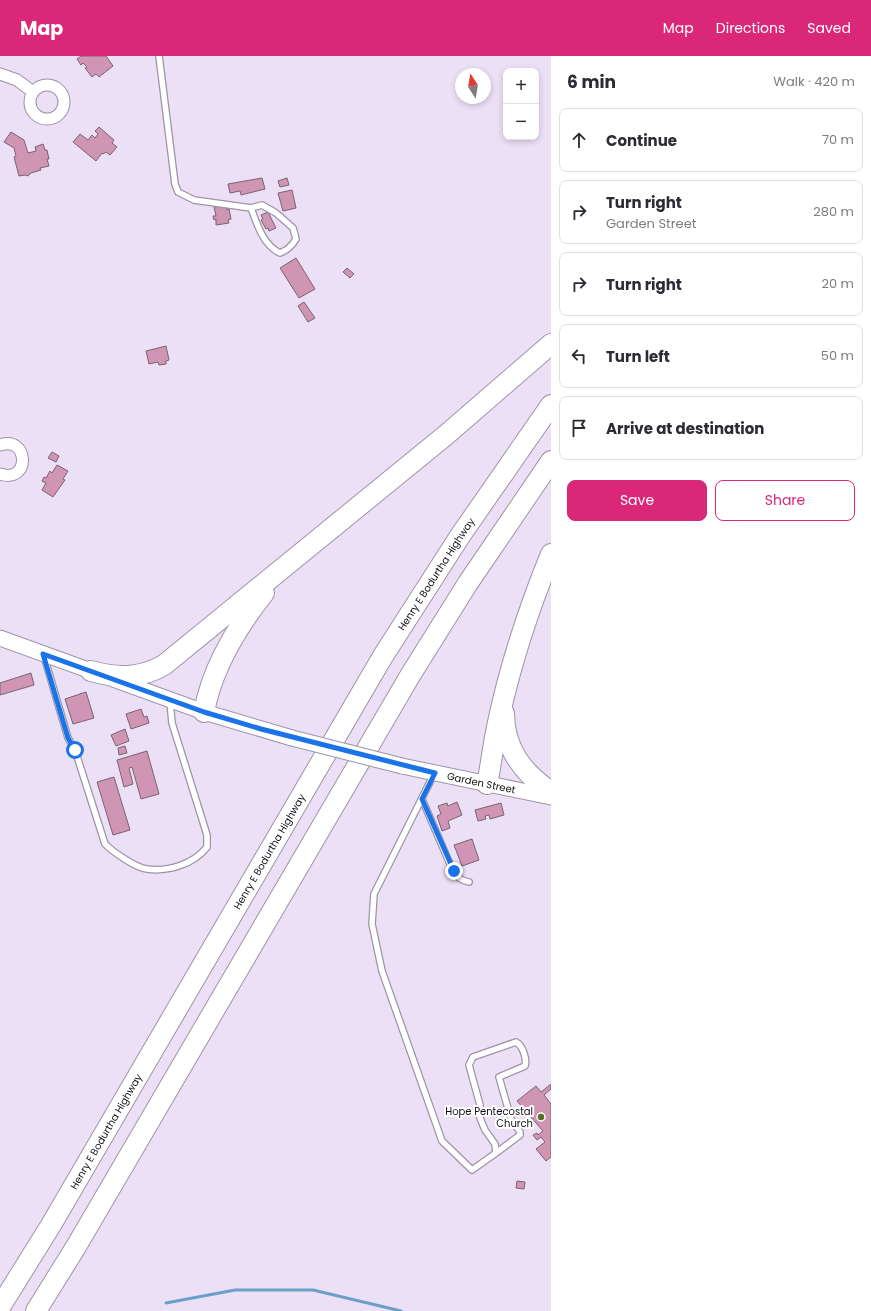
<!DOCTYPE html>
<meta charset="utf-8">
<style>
body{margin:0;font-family:Poppins,sans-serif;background:#f7f7f7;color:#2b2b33}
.controls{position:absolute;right:12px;top:12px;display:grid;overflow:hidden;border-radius:8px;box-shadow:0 2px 6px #0003}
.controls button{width:36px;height:36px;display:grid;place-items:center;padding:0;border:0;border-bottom:1px solid #e1e1e2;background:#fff;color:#2b2b33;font:20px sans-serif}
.compass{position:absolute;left:455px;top:12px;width:36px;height:36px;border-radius:50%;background:#fff;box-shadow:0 2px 6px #0003;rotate:348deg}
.stop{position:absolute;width:12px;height:12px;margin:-9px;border:3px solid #1a73e8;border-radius:50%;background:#fff}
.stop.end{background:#1a73e8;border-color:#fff;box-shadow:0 1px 4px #0008}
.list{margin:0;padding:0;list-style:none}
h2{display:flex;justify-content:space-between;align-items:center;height:52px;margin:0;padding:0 16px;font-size:17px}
h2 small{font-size:13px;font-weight:400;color:#7c7c81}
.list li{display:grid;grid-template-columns:26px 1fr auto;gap:12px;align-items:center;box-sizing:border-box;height:64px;margin:0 8px 8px;padding:0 8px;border:1px solid #e1e1e2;border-radius:8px}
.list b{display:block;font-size:15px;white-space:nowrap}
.list p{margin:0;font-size:13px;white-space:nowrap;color:#7c7c81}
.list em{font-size:13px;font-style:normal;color:#7c7c81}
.actions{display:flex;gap:8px;padding:12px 16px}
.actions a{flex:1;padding:9px 0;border:1px solid #db2777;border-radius:8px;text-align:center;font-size:14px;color:#db2777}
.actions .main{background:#db2777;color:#fff}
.icon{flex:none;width:22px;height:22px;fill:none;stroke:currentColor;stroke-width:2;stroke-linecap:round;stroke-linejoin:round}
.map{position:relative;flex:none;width:551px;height:1255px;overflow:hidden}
header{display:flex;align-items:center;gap:24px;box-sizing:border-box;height:56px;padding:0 20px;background:#db2777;color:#fff}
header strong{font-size:19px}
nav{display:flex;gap:22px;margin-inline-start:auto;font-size:14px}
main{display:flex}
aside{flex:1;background:#fff}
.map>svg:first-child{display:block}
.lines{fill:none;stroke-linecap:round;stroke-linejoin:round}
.stream{stroke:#69a0c8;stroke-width:3}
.building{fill:#d094b5;stroke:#79646f}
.lane-casing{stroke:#9e93a7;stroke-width:8}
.street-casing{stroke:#9e93a7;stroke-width:13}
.secondary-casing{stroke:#9e93a7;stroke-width:17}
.highway-casing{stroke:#9e93a7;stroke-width:22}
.lane{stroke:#fff;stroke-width:5.5}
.street{stroke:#fff;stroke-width:11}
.secondary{stroke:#fff;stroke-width:15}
.highway{stroke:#fff;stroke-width:20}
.secondary-bridge-casing{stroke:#9e93a7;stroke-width:17;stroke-linecap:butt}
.secondary-bridge{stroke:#fff;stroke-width:15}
.route{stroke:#1a73e8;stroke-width:5}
.poi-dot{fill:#5a7020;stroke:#fff;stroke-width:1.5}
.labels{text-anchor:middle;stroke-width:4;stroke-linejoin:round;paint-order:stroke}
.street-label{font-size:10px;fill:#130f16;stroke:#fff}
.poi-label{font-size:10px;fill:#130f16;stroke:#fff;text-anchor:end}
</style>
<header>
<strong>Map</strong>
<nav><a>Map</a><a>Directions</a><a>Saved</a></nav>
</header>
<main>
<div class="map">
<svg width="551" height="1255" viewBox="0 0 551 1255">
<rect width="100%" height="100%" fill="#ece0f6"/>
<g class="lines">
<path class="stream" d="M166 1247 235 1234H313L401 1255"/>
</g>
<path class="building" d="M81 0H106L113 10 99 21 96 18 92 21 85 12 87 11 83 7 81 9 77 3Z
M99 71 114 84 112 87 117 91 110 99 106 96 103 98 102 97 96 105 73 86 80 78 88 84 92 79 95 82 98 78 95 75Z
M11 76 24 84 28 97 36 95 35 91 43 88 45 94H47L49 103H47L49 110 40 112 41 114 31 117 28 120 25 119 19 120 14 101 16 100 14 92 4 86Z
M262 122 265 133 241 139 240 135 230 137 228 128Z
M287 122 289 129 280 131 278 125Z
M292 134 296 152 283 155 278 137Z
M226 149 227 154 229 153 231 163 228 164 229 167 216 169V163L214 164 213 160H216L214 151Z
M268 156 276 172 269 175 268 172 266 173 261 164 263 163 261 159Z
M296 202 315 233 299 242 280 212Z
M347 212 354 218 350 222 343 216Z
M304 246 315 262 308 266 298 250Z
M166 290 169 304 166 305V308L159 309 158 306 149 308 146 295Z
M52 396 59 400 56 406 48 402Z
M57 409 68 415 63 423 65 424 53 441 42 434 46 427 42 425 44 421 46 422 50 415 52 417Z
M31 617 34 629 0 639V627Z
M86 636 94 662 73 668 65 643Z
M141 653 144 661 147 660 149 667 131 673 126 658Z
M125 673 129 685 116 690 111 679Z
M125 690 127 697 119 699 118 692Z
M147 695 159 738 141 743 132 711 129 712 133 728 124 731 117 704Z
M114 721 130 774 113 779 97 726Z
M457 746 462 759 448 765 450 772 442 775 437 760 441 758 438 750 447 747 448 750Z
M501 747 504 759 490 763 489 759 485 760 486 763 478 765 475 754Z
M472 783 479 804 462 810 454 789Z
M551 1028V1033L544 1039 551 1048V1101L546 1105 536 1093 545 1086 541 1081 537 1084 533 1079 537 1077 538 1079 543 1075 517 1045 536 1030 541 1036Z
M517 1125 525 1126 524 1133 516 1132Z"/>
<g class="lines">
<defs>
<path id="lane" d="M159 0 175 128 178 136 194 144 251 152 262 149 276 157 293 172 296 183C292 190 288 194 280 197 263 189 257 168 251 152
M44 600 68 682 75 694 105 788C113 796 136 812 147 813 168 816 194 808 207 791V779L172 667 170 646
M434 718 374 838 372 868 382 915 442 1085 472 1114 496 1097 495 1088 485 1074 480 1062V1049L469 1009 473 1001 516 986C523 990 527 1003 525 1010L499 1021 511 1063 520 1076V1079L496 1097
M422 743 453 815C458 821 461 825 469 826"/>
<path id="street" d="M0 18 17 24 33 36
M30 46a17 17 0 1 1 34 0a17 17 0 1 1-34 0Z
M0 389C29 379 31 428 0 418"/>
<g id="secondary">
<path d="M0 582 204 656 292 682"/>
<path id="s1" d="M402 710 551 741"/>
</g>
<g id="highway">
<path d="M91 615C116 622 140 623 164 609L446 379 551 288"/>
<path d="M204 656C212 612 237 571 264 537"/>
<path d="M504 657C504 693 523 717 551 736"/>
<path d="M487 728C491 709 493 690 497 671 509 613 529 552 551 498"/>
<path id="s2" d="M0 1251 51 1169 383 600 460 480 551 349"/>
<path d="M36 1255 77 1189 411 618 468 527 551 405"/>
</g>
</defs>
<use href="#lane" class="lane-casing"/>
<use href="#street" class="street-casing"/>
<use href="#secondary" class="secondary-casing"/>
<use href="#highway" class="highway-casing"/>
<use href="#lane" class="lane"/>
<use href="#street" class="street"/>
<use href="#secondary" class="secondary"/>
<use href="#highway" class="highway"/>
<defs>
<path id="secondary-bridge" d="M292 682 402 710"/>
</defs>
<use href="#secondary-bridge" class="secondary-bridge-casing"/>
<use href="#secondary-bridge" class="secondary-bridge"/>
</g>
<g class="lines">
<path class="route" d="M75 694 68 682 43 598 204 656 261 673 435 717 422 743 454 815"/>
</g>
<circle class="poi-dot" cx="541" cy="1061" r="4"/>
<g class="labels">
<g class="street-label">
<text dy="4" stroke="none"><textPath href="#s2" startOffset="853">Henry E Bodurtha Highway</textPath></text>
<text dy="4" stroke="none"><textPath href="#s1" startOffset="81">Garden Street</textPath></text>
<text dy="4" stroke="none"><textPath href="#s2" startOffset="529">Henry E Bodurtha Highway</textPath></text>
<text dy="4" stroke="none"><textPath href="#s2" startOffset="205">Henry E Bodurtha Highway</textPath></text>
</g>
<g class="poi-label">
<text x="533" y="1059">Hope Pentecostal<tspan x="533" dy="12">Church</tspan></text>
</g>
</g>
</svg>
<div class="controls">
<button>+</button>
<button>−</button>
</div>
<svg class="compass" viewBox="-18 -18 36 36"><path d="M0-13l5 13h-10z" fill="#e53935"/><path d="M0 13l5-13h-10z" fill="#7c7c81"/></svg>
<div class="stop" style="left:75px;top:694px"></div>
<div class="stop end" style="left:454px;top:815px"></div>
</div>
<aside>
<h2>6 min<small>Walk · 420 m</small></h2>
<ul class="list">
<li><svg class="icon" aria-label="ahead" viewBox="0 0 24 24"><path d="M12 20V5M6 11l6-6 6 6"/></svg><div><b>Continue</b></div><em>70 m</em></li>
<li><svg class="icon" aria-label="right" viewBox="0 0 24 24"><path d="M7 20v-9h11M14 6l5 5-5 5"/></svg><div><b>Turn right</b><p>Garden Street</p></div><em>280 m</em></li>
<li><svg class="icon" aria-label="right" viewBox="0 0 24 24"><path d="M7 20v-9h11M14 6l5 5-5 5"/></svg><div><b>Turn right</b></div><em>20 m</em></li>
<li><svg class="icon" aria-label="left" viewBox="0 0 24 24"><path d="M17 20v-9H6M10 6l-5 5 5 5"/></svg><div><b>Turn left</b></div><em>50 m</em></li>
<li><svg class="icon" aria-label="arrive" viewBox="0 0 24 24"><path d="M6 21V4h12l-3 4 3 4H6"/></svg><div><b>Arrive at destination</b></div></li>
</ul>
<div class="actions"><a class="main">Save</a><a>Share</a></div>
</aside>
</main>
